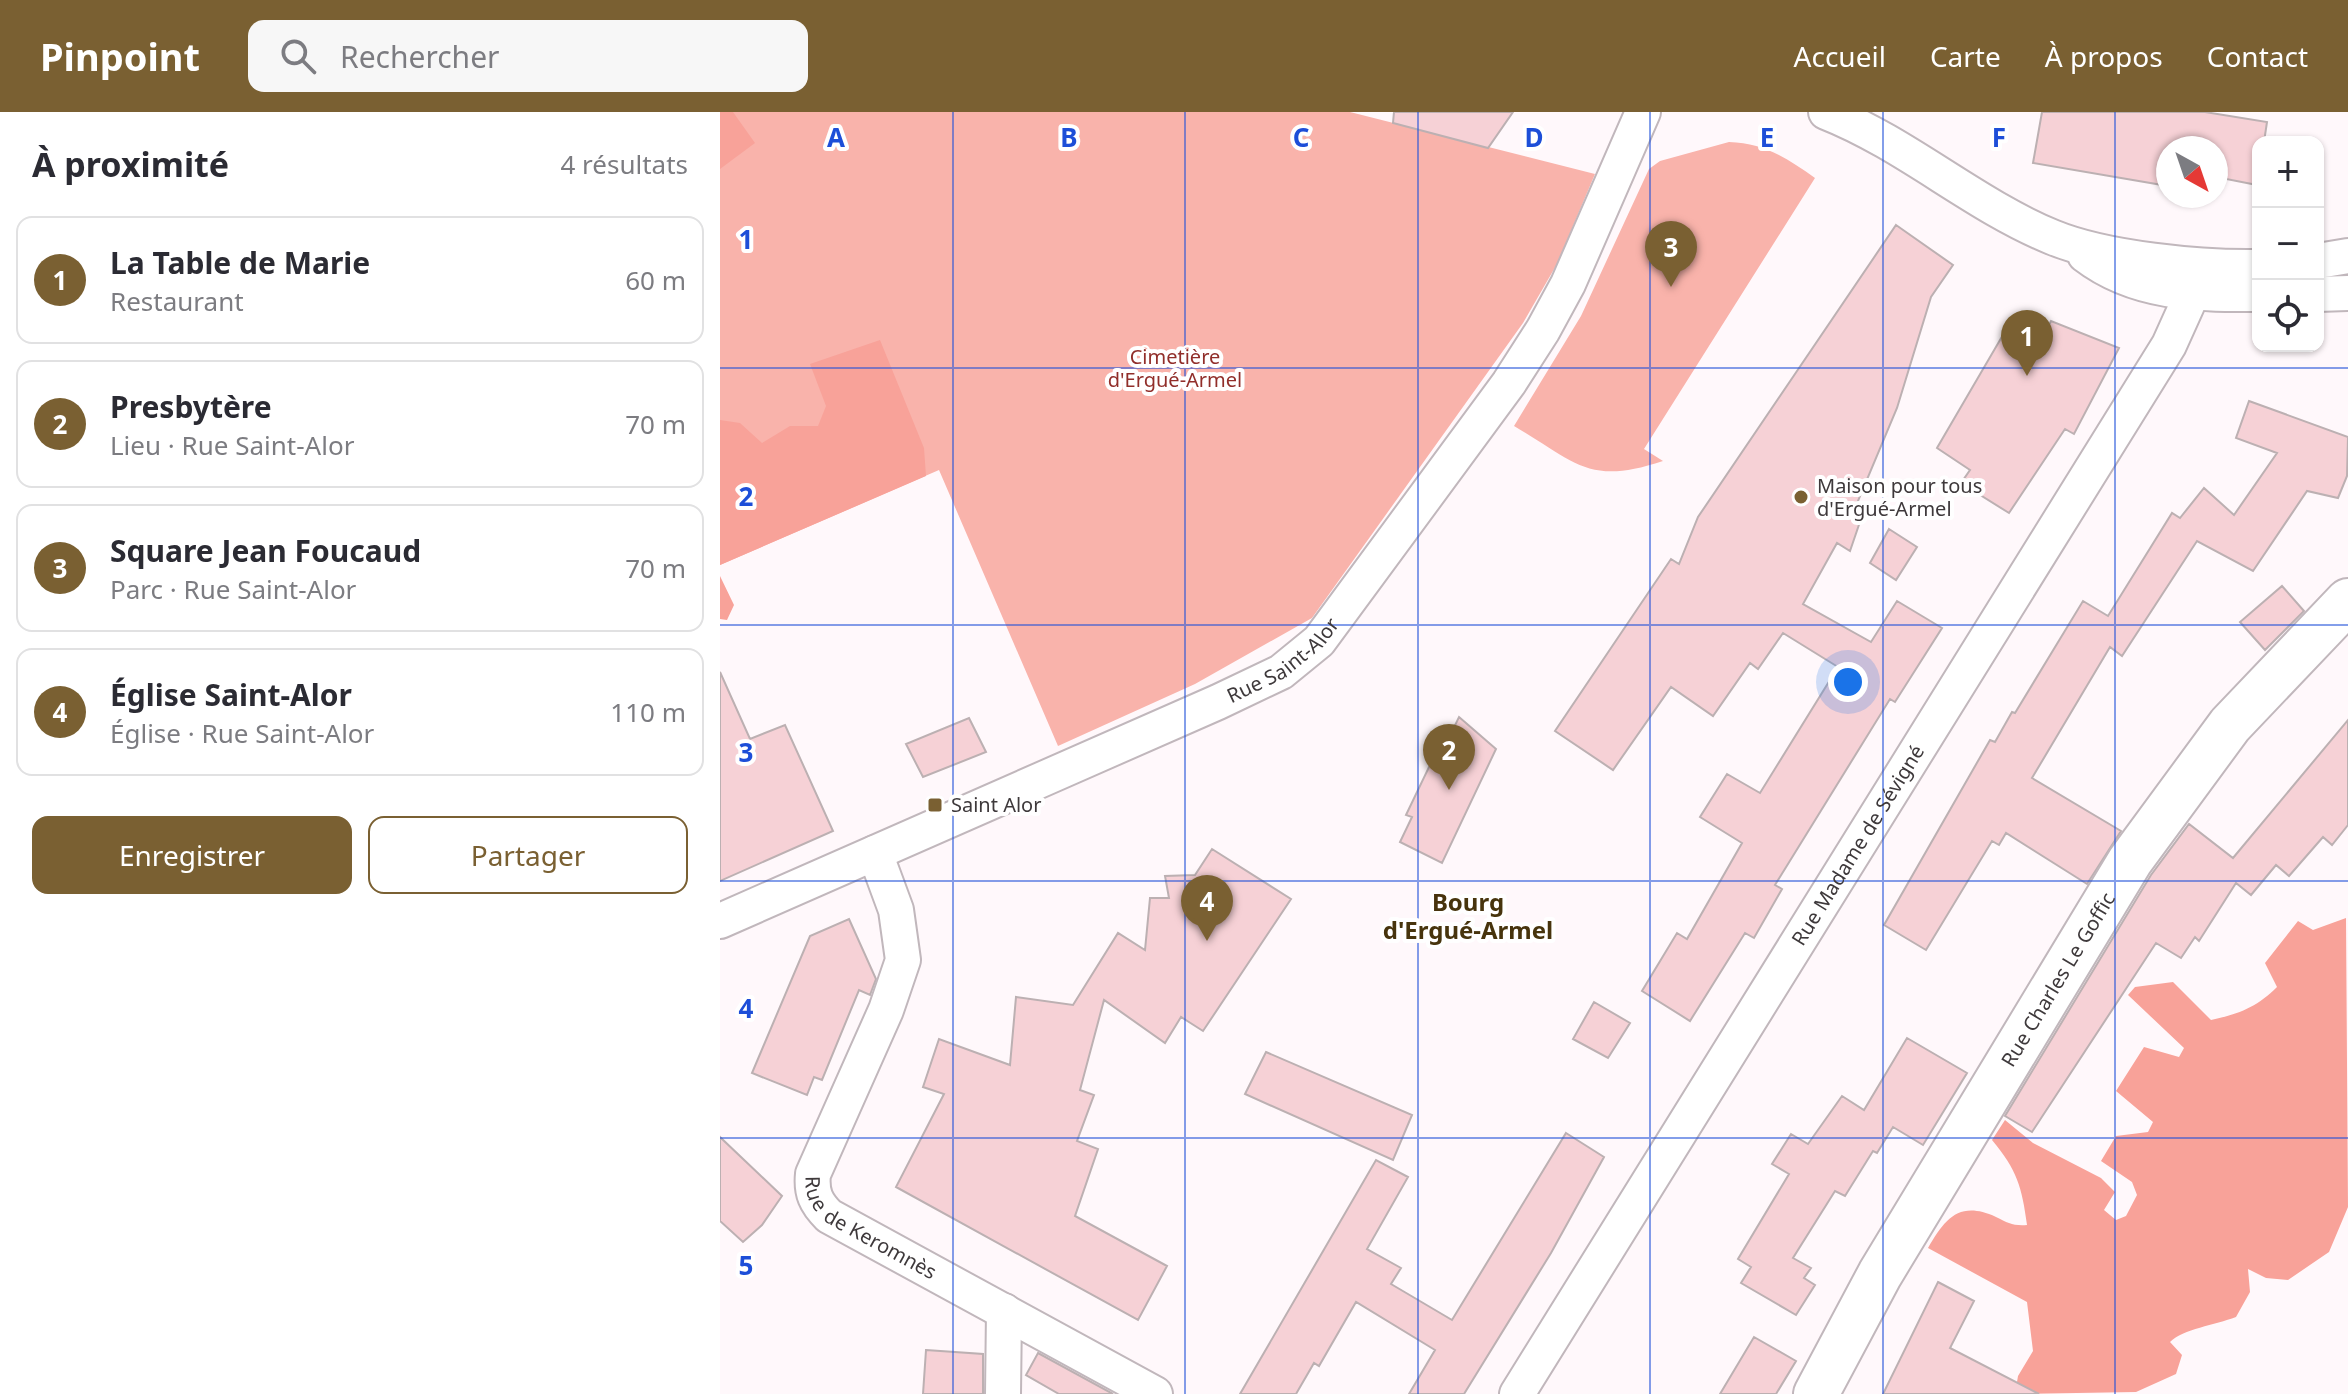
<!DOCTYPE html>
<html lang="fr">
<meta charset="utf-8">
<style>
body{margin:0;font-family:"Noto Sans",sans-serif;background:#f7f7f7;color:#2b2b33}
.controls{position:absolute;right:24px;top:24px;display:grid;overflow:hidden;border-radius:16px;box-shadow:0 2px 6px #0004}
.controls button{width:72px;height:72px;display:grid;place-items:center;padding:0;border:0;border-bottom:2px solid #e1e1e2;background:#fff;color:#2b2b33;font:40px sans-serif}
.compass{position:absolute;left:1436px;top:24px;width:72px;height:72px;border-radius:50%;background:#fff;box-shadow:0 2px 6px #0004;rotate:140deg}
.you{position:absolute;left:1128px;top:570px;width:28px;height:28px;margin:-20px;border:6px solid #fff;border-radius:50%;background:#1a73e8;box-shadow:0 0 0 12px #1a73e833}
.badge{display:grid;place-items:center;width:52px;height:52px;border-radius:50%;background:#7a6032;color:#fff;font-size:26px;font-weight:700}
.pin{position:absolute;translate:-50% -66px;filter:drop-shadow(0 2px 4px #0008)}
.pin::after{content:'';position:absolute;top:42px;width:28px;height:24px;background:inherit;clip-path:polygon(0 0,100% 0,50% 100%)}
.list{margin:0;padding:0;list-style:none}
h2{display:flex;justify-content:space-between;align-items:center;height:104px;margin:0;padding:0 32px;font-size:34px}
h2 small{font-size:26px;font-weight:400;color:#7c7c81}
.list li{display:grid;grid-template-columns:52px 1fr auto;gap:24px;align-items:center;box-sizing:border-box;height:128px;margin:0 16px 16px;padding:0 16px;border:2px solid #e1e1e2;border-radius:16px}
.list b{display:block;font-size:30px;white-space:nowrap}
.list p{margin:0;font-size:26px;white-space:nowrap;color:#7c7c81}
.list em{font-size:26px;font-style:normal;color:#7c7c81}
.actions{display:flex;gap:16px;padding:24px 32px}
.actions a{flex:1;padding:18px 0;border:2px solid #7a6032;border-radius:16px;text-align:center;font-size:28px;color:#7a6032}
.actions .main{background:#7a6032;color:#fff}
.icon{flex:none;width:44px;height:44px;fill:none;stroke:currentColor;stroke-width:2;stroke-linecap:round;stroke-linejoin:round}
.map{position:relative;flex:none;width:1628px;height:1282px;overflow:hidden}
header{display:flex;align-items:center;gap:48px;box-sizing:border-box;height:112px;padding:0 40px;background:#7a6032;color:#fff}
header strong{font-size:38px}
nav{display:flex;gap:44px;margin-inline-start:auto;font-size:28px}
.search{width:560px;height:72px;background:#f7f7f7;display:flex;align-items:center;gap:20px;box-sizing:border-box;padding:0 28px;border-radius:16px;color:#7c7c81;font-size:30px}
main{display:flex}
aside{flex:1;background:#fff}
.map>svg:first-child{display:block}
.green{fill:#f9b3ab}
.forest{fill:#f8a299}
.building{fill:#f6d1d6;stroke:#bcb0b2;stroke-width:2}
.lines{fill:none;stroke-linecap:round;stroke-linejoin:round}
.street-casing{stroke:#c1b7bc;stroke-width:38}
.secondary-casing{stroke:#c1b7bc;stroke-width:48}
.street{stroke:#fff;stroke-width:34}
.secondary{stroke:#fff;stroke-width:44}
.grid{fill:none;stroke:#1d4ed8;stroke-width:2;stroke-opacity:0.55}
.poi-dot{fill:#7a6032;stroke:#fff;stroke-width:3}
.labels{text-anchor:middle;stroke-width:8;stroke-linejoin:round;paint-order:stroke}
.park-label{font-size:20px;fill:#912e2a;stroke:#fff}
.poi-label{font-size:20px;fill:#3e393b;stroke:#fff;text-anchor:start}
.street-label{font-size:20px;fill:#3e393b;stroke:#fff}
.quarter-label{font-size:24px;font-weight:bold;fill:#47340d;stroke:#fff}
.grid-label{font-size:26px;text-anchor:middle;font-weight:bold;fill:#1d4ed8;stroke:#fff;stroke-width:8;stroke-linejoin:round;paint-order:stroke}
</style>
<header>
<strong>Pinpoint</strong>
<div class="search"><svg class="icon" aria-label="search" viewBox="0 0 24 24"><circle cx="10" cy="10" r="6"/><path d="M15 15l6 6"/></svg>Rechercher</div>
<nav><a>Accueil</a><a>Carte</a><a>À propos</a><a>Contact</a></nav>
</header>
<main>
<aside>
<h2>À proximité<small>4 résultats</small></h2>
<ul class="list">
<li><span class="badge">1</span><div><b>La Table de Marie</b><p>Restaurant</p></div><em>60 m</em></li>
<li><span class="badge">2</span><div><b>Presbytère</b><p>Lieu · Rue Saint-Alor</p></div><em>70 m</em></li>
<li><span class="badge">3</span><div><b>Square Jean Foucaud</b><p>Parc · Rue Saint-Alor</p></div><em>70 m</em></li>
<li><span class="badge">4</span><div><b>Église Saint-Alor</b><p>Église · Rue Saint-Alor</p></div><em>110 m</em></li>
</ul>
<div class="actions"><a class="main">Enregistrer</a><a>Partager</a></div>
</aside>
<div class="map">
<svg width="1628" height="1282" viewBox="0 0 1628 1282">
<rect width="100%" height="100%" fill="#fff8fb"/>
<path class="green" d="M0 0H630L875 62 837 152 803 211 592 506 475 572 338 634 219 358 0 453Z
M1009 30C1044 31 1067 46 1095 66L924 337 943 349C868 374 856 350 794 314L861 204 929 57 940 49Z"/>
<path class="forest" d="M0 0H13L35 31 0 57Z
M160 228 204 336 206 364 0 453V308L20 311 42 331 70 314H98L106 294 90 252Z
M0 464 14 493 7 508 0 507Z
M1626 806 1628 1095 1609 1140 1568 1168 1546 1166 1528 1157 1530 1180 1516 1205C1495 1213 1463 1217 1450 1230L1462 1243 1456 1262 1416 1280 1295 1282 1298 1264 1313 1239 1307 1190 1208 1136C1225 1107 1239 1088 1276 1105 1288 1111 1293 1114 1307 1113 1302 1075 1297 1058 1272 1028L1285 1008 1313 1031 1381 1066 1395 1080 1384 1098 1396 1108 1406 1104 1417 1083 1412 1070 1381 1049 1396 1024 1428 1020 1433 1010 1396 979 1424 935 1459 945 1464 936 1408 883 1415 875 1453 870 1491 908C1519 902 1537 895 1557 875L1545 851 1578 809 1593 818Z"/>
<path class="building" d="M674 0H793L768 36 673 11Z
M1322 0H1485L1547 10 1544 30H1538L1537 73 1496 65V36H1448V74L1313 51Z
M1176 113 1233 153 1211 185 1177 296 1135 396 1143 401 1130 439 1117 431 1083 492 1151 530 1177 489 1222 516 1175 590 1170 587 1055 773 1062 777 1034 826 1025 821 970 909 922 879 957 821 967 827 1022 731 980 705 1007 662 1040 681 1118 555 1063 521 1038 557 1030 551 993 604 951 575 893 658 835 619 951 447 959 452 978 405Z
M1294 204 1326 219 1331 209 1399 236 1354 322 1345 317 1289 401 1241 371 1250 358 1217 336Z
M1529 289 1628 325 1627 364 1618 386 1587 379 1533 459 1477 429 1402 544 1390 535 1312 666 1401 719 1367 772 1286 721 1279 733 1272 729 1206 838 1164 813 1270 628 1275 630 1292 600 1295 601 1363 489 1388 504 1452 401 1460 406 1484 376 1514 403 1557 341 1516 326Z
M1169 417 1197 435 1176 468 1150 451Z
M1562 474 1584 499 1545 538 1520 510Z
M0 560 30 627 65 613 113 719 0 769Z
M739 605 776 637 722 751 680 730 692 705 686 703 722 628 727 630Z
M249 606 266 640 203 665 186 632Z
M1628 608V713L1612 733 1603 725 1569 764 1556 753 1531 783 1516 771 1479 829 1475 825 1461 846 1436 831 1312 1020 1285 1004 1431 763 1469 712 1513 746Z
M492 737 571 787 483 919 461 905 445 931 384 888 360 978 374 983 357 1029 378 1037 355 1104 447 1154 418 1208 176 1075 224 982 203 975 219 927 290 953 296 885 353 893 398 821 425 838 430 786H449L445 764 475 763Z
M129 807 156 867 150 883 139 878 102 968 94 965 87 983 32 961 90 824Z
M874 890 910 911 888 946 853 927Z
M1187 926 1247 961 1203 1033 1173 1015 1157 1041 1153 1039 1125 1084 1115 1079 1073 1146 1091 1156 1084 1166 1095 1173 1076 1203 1021 1171 1031 1155 1018 1147 1069 1062 1052 1052 1071 1022 1088 1032 1122 984 1144 998Z
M546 940 692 1003 673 1048 525 982Z
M846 1021 884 1045 831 1141 744 1282H689L715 1238 636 1190 599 1254 594 1251 576 1282H520L656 1048 688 1065 647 1137 681 1156 671 1172 732 1208Z
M0 1025 62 1084 42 1113 23 1130 0 1109Z
M1218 1170 1254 1189 1230 1236 1319 1282H1163Z
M1034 1225 1076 1249 1056 1282H1000Z
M206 1238 263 1242V1282H203Z
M318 1241 393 1282H339L306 1263Z"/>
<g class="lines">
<defs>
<g id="street">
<path d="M1106 0C1187 32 1252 92 1332 125 1385 147 1481 156 1538 155"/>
<path d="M1365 143C1416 182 1476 182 1538 182"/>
<path d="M1598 149 1628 144"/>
<path d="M1598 182 1628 181"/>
<path id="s1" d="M155 741 176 798 183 848 166 898 93 1062C91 1081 96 1091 109 1104L435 1282"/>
<path id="s2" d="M0 809 498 590 561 560 599 529 789 271 823 218 848 172 923 0"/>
<path d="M283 1282 284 1199"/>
<path id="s3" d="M797 1282 1449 233 1472 182"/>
</g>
<g id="secondary">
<path id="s4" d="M1096 1282 1160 1162 1410 749 1510 613 1628 489"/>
</g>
</defs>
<use href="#street" class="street-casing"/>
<use href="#secondary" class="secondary-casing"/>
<use href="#street" class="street"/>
<use href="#secondary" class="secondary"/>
</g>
<path class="grid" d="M233 0V1282M465 0V1282M698 0V1282M930 0V1282M1163 0V1282M1395 0V1282M0 256H1628M0 513H1628M0 769H1628M0 1026H1628"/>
<g class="poi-dot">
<circle cx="1081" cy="385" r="8"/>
<rect x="207" y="685" width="16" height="16" rx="4"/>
</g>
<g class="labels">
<g class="park-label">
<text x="455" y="252">Cimetière<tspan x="455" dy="23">d'Ergué-Armel</tspan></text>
</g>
<g class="poi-label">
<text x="1097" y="381">Maison pour tous<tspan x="1097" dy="23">d'Ergué-Armel</tspan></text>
<text x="231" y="700">Saint Alor</text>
</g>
<g class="street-label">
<text dy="7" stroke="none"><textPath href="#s2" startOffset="622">Rue Saint-Alor</textPath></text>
<text dy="7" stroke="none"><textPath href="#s3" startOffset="646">Rue Madame de Sévigné</textPath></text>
<text dy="7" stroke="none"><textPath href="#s4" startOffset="480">Rue Charles Le Goffic</textPath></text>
<text dy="7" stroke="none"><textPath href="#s1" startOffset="428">Rue de Keromnès</textPath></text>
</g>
<g class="quarter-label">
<text x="748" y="799">Bourg<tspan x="748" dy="28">d'Ergué-Armel</tspan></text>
</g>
</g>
<g class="grid-label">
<text x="116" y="35">A</text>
<text x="349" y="35">B</text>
<text x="581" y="35">C</text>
<text x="814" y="35">D</text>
<text x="1047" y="35">E</text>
<text x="1279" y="35">F</text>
<text x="26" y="137">1</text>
<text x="26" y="394">2</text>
<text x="26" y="650">3</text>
<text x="26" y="906">4</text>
<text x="26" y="1163">5</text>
</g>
</svg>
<div class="controls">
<button>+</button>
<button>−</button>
<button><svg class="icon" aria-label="locate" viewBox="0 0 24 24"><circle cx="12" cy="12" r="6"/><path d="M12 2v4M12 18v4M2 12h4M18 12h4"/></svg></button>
</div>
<svg class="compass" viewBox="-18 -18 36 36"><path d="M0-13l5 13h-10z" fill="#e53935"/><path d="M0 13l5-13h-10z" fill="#7c7c81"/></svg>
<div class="you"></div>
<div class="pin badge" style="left:1307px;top:264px">1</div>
<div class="pin badge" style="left:729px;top:678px">2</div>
<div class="pin badge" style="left:951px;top:175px">3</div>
<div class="pin badge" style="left:487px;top:829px">4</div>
</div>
</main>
